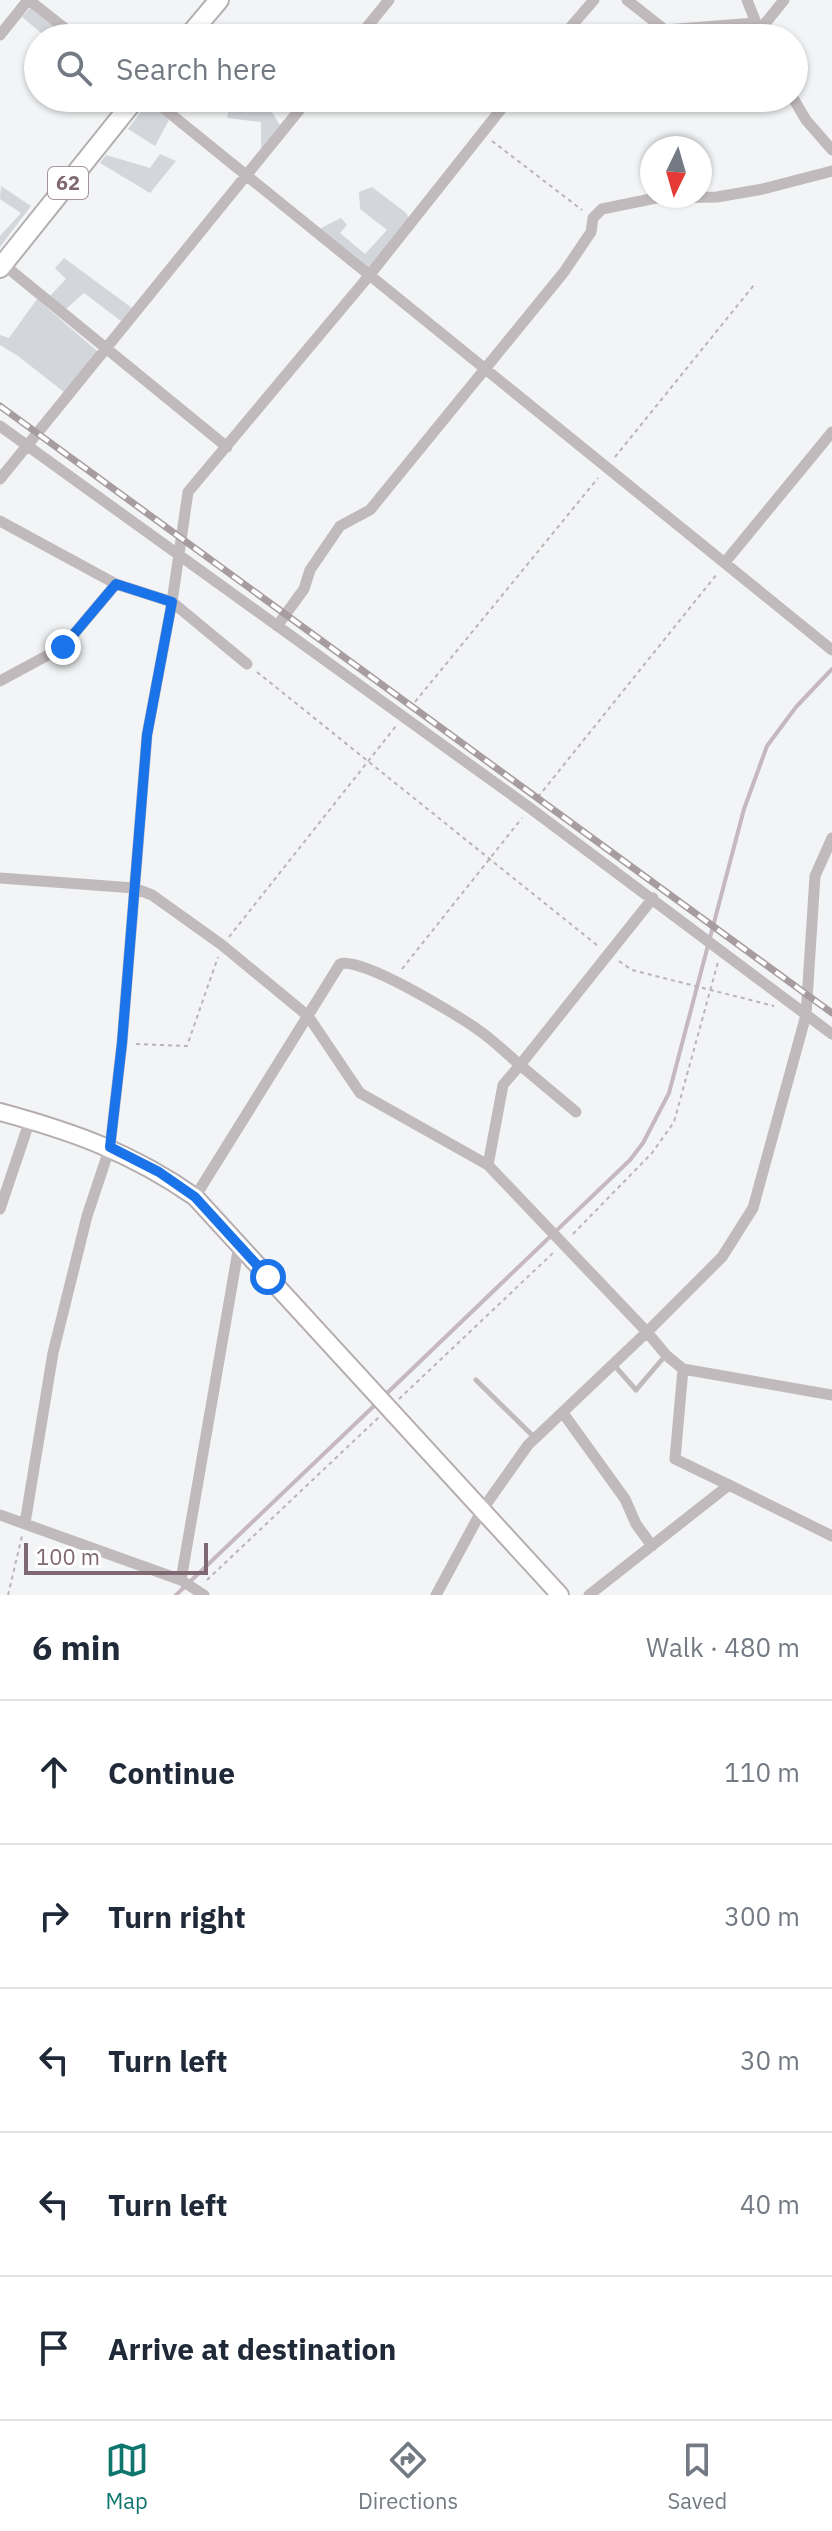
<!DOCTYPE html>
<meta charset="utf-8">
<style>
body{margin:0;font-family:"IBM Plex Sans",sans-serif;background:#f2f2f3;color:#1f2937}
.compass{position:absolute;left:640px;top:136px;width:72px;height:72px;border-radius:50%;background:#fff;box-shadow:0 2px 6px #0004;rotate:185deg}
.scale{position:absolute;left:24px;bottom:20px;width:184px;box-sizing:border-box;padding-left:8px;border:4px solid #7f6872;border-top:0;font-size:22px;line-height:28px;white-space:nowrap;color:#7f6872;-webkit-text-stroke:6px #fff;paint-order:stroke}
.stop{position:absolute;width:24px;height:24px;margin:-18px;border:6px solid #1a73e8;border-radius:50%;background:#fff}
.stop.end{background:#1a73e8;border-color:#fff;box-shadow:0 2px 8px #0008}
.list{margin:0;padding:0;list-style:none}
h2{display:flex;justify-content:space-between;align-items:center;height:104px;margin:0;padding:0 32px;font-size:34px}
h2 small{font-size:26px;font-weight:400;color:#747a83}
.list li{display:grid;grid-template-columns:52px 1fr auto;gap:24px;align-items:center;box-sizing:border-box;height:144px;padding:0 32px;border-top:2px solid #e0e1e3}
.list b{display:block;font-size:30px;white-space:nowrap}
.list em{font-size:26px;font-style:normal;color:#747a83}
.icon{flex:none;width:44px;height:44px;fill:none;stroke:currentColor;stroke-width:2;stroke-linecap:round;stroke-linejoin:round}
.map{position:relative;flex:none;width:832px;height:1595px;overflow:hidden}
.search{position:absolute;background:#fff;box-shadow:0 2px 6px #0004;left:24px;right:24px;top:24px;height:88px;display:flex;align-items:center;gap:20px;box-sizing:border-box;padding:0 28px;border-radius:44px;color:#747a83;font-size:30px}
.sheet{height:824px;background:#fff}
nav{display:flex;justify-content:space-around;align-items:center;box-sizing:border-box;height:112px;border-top:2px solid #e0e1e3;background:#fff;font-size:22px;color:#747a83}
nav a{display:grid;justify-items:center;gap:4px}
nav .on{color:#0f766e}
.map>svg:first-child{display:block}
.green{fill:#d3d6db}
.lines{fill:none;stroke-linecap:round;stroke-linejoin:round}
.stream{stroke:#c5b8c0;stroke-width:4}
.secondary-casing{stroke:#b6adb1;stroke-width:20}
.primary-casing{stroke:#b5aeb1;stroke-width:22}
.path{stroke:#bab4b7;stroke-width:2;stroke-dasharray:4 4;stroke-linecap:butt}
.lane{stroke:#c1babd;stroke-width:5}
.street{stroke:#c1babd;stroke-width:11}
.secondary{stroke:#fff;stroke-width:16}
.primary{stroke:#fff;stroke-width:18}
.rail-casing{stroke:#a79da1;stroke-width:7}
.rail{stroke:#fff;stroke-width:4;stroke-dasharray:12;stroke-linecap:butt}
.route{stroke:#1a73e8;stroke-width:10}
.labels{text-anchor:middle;stroke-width:8;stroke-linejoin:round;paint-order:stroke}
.shield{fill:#fff;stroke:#a5959c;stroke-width:2}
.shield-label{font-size:20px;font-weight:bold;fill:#7f6872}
</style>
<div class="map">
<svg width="832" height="1595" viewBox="0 0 832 1595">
<rect width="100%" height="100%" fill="#f2f4f5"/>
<path class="green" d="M31 7 65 36 46 37 22 17Z
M248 98 270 109 280 125 261 148V122L227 118 230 107Z
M148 102 169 120 155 146 128 129Z
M160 154 176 161 150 193 100 163 106 155 150 168Z
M1 186 31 206 0 247V236L21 213 0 199Z
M372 187 405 212 410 219 368 270 317 230 341 218 347 225 340 233 365 254 387 230 360 209 359 192Z
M64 258 132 308 121 321 84 293 66 309 50 296 66 279 55 268Z
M37 299 97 351 64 392 18 356 0 345V335L9 338Z"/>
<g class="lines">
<path class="stream" d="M383 1397 630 1160 643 1143 669 1093 744 809 767 746 796 707 832 669
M176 1595 377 1403"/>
<defs>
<path id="secondary" d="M0 1112C74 1132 132 1153 195 1197L560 1595"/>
<path id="primary" d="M187 38 219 0
M0 268 136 98"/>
</defs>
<use href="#secondary" class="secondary-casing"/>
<use href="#primary" class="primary-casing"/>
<path class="path" d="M492 141 582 210
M615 457 754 285
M257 672 598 946
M410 708 598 478
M538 797 717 574
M229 937 396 726
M619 961 632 970 774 1006
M402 969 522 818
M136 1044 187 1046 218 957
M573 1234 652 1153 674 1122 718 962
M399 1399 554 1252
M207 1580 379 1417
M8 1595 22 1536"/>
<path class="lane" d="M614 1365 636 1390 665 1356
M476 1380 534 1437"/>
<path class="street" d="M29 0 77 38
M627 0 665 30 755 23
M747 0 762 38
M759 31 784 0
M0 35 28 0
M358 38 389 0
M561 38 594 0
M151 98 832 650
M793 98 806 120 832 150
M3 264 227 447
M0 426 530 808 832 1034
M0 479 309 98
M0 521 116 584 172 602 247 664
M726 561 832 432
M277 626 304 589 310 570 340 526 370 510 564 272 591 232 593 218 602 209 656 198 717 197 763 189 832 171
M0 681 63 647 116 584
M0 878 134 888 152 895 222 945 308 1016 360 1093 488 1165
M576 1112 520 1065 653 898
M195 1197 340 964C360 956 456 1014 477 1029 492 1039 506 1053 520 1065L503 1085 488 1165 647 1332 666 1355 683 1369 832 1395
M0 1209 30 1120
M683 1369 675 1459 729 1485
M563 1413 625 1499 636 1524 652 1546
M0 1515 181 1580 204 1595
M25 1523 53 1353 87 1216 110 1147 122 1043 147 735 172 602 188 492 368 277 510 98
M181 1580 239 1245
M436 1595 482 1510 528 1445 647 1332 722 1257 753 1208 806 1015 815 876 832 838
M589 1595 729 1485 832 1536"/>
<use href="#secondary" class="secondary"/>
<use href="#primary" class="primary"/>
<defs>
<path id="rail" d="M0 406 832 1013"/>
</defs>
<use href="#rail" class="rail-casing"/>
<use href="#rail" class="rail"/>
</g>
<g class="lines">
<path class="route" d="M63 647 116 584 172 602 147 735 122 1043 110 1147 159 1172 195 1197 268 1277"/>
</g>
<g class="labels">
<rect class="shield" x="48" y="167" width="40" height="32" rx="6"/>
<g class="shield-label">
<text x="68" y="190">62</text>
</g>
</g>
</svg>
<svg class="compass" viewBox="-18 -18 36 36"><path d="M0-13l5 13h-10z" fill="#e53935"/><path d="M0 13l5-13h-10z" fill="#747a83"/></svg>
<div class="scale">100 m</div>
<div class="stop" style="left:268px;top:1277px"></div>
<div class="stop end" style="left:63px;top:647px"></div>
<div class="search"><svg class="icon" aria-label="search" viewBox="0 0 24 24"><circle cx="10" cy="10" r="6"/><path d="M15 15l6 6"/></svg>Search here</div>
</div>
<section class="sheet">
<h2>6 min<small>Walk · 480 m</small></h2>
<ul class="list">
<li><svg class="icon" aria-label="ahead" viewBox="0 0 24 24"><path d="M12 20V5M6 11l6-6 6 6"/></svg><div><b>Continue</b></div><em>110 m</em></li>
<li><svg class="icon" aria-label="right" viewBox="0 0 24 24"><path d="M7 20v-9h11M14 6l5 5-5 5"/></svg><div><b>Turn right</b></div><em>300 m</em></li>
<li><svg class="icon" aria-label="left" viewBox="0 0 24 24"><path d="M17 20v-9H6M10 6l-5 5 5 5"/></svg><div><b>Turn left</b></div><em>30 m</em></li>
<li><svg class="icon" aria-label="left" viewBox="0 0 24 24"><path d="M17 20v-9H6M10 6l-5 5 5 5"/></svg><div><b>Turn left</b></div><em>40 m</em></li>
<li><svg class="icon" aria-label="arrive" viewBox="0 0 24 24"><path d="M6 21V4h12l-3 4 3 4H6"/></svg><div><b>Arrive at destination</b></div></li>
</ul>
</section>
<nav>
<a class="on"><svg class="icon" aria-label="map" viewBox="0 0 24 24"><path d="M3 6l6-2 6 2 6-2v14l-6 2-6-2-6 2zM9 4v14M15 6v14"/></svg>Map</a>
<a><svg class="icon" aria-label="directions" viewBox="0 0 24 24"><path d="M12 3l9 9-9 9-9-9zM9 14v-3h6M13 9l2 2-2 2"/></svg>Directions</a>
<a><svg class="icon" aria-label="saved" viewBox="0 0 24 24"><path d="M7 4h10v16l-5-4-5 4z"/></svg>Saved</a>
</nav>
